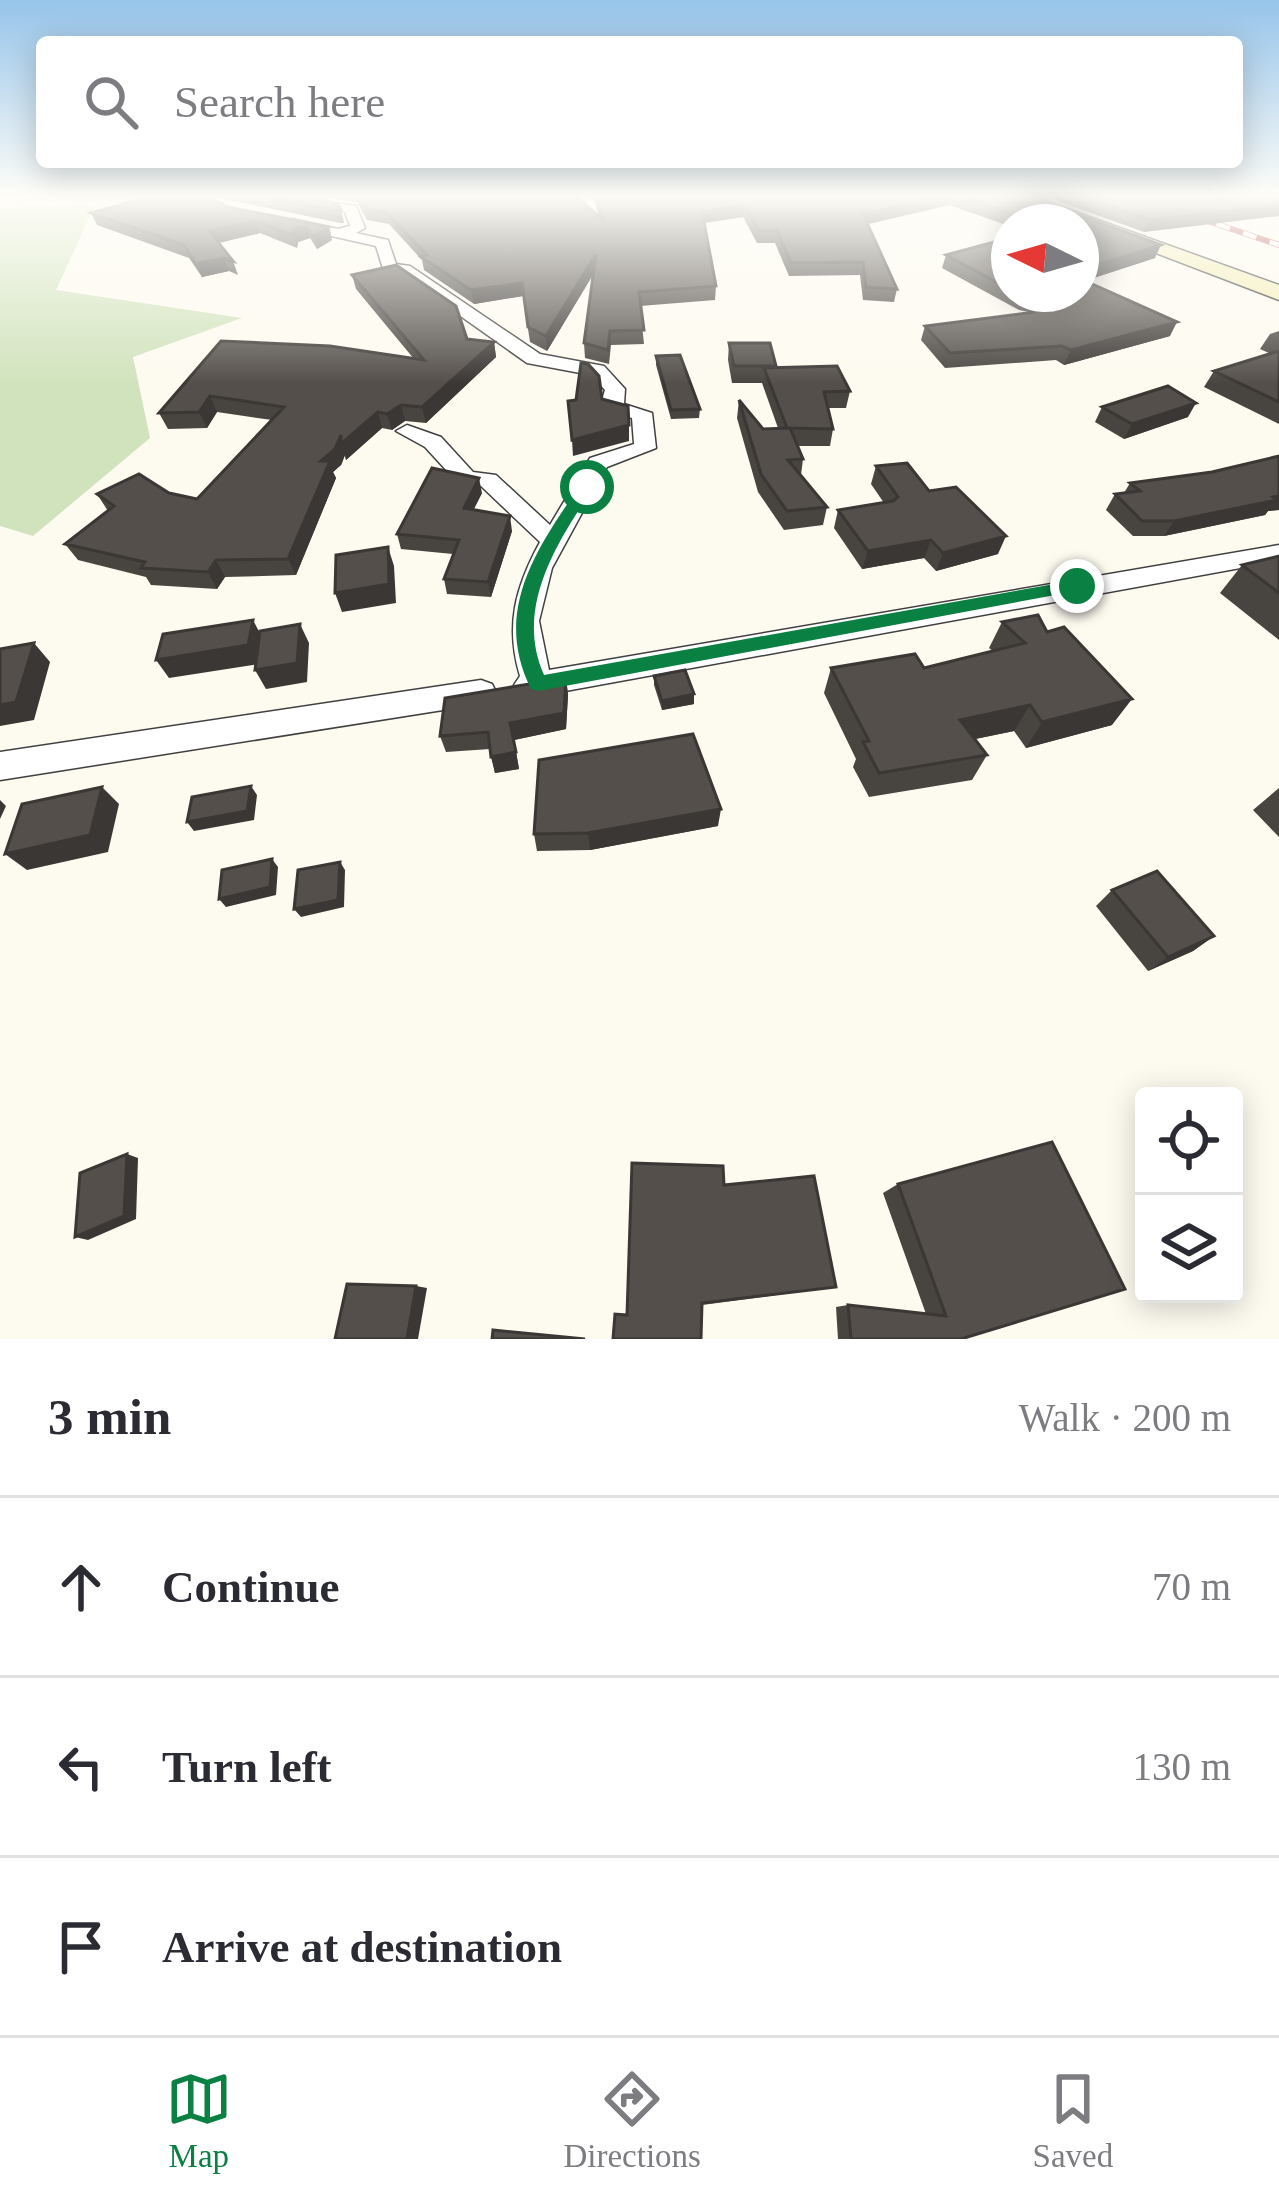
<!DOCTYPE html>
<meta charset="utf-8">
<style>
body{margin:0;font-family:Georgia,serif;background:#f2f2f3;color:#2b2b33}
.controls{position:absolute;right:36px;bottom:36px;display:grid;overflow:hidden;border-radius:12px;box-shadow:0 6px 30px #0003}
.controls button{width:108px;height:108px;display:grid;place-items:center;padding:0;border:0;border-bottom:3px solid #e1e1e2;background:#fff;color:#2b2b33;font:60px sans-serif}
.compass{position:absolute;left:991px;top:204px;width:108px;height:108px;border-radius:50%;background:#fff;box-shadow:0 6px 30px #0003;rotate:275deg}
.stop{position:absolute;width:36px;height:36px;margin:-27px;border:9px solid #0b8043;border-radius:50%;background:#fff}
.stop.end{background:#0b8043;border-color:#fff;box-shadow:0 3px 12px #0008}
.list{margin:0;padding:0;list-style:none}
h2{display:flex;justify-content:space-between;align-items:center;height:156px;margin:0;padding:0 48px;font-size:51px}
h2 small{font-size:39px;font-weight:400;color:#7c7c81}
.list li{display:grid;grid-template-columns:78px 1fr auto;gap:36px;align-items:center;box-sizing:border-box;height:180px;padding:0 48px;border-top:3px solid #e1e1e2}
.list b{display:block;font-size:45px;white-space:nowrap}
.list em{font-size:39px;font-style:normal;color:#7c7c81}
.icon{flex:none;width:66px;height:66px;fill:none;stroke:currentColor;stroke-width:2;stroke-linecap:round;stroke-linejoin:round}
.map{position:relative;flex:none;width:1279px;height:1339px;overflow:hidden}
.search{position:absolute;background:#fff;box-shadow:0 6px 30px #0003;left:36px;right:36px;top:36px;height:132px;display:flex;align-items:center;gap:30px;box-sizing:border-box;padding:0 42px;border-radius:12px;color:#7c7c81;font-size:45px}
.sheet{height:696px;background:#fff}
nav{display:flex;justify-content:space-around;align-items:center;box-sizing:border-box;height:168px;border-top:3px solid #e1e1e2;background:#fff;font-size:33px;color:#7c7c81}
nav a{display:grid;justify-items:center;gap:6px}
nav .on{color:#0b8043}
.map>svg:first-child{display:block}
.green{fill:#d1e3bd}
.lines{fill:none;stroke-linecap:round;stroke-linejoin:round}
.street-casing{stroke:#404040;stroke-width:3}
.secondary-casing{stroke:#2f2f2f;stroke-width:3}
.street{fill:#fff;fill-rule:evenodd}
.secondary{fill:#f4ecb3;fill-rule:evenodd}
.rail-casing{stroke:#ab383f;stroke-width:6}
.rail{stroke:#fff;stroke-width:4.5;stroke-dasharray:14;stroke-linecap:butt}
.wall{fill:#484440}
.shaded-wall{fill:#3b3734}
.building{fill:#544f4b;stroke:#3b3734;stroke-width:3}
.route{fill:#0b8043}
</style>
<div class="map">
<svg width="1279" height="1339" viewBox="0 0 1279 1339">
<rect width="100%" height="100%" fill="#fdfaf0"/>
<path class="green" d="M95 205 56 290 242 318 133 357 150 438 33 536 0 526V208Z"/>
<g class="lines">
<defs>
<path id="street" d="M288 197 356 206 365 228 356 233 388 240 396 264 410 266 540 354 604 366 625 389 624 404 652 413 656 448 607 467 552 568 539 621 549 670 1279 545V561L538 696 518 693 514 685 520 676C505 626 515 588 540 542L481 486 458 483 425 447 396 431 407 425 441 437 473 472 496 475 550 525 590 458 634 444 632 418 610 413 602 400 605 390 591 375 527 363 401 274 384 272 376 246 287 226 292 219 338 229 350 226 345 212Z
M481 680 492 684 496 692 492 700 481 704 0 780V752Z"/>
<path id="secondary" d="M1009 197H1034L1279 285V300Z"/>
</defs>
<use href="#street" class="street-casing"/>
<use href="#secondary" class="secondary-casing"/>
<use href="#street" class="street"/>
<use href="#secondary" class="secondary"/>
<defs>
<path id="rail" d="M1137 197 1279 245"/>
</defs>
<use href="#rail" class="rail-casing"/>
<use href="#rail" class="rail"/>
</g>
<path class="wall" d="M143 197H208L228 207 329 227 332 240 317 249 310 238 298 242 297 248 260 233 218 243 233 261 238 275 229 271 202 277 189 258 97 225 91 213 145 198Z
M216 197H311L338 204 344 223H340Z
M321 197H577L599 217 593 197H1031L1155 258 1084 281 1170 336 1064 365 1056 360 945 368 921 340 925 326 1029 312 1019 310 942 268 946 255 1009 238V294H1081V222H1009V226L949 205 867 224 897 289 894 302 863 300 860 275 789 276 775 243H757L743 217 704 223 716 286 715 300 640 306 644 344 611 345 609 364 585 358 584 343 594 273 547 351 530 342 523 296 474 304 424 270 422 260 389 224 367 220 357 202Z
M1047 197H1279L1144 232Z
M352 275 467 339 494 342 496 357 426 423 405 421 392 430 382 428 346 460 345 455 341 465 333 472 336 478 296 575 225 577 217 589 151 585 146 577 78 560 65 544 108 511 97 494 169 493 197 499 272 420 217 412 207 428 168 429 159 413 221 341 414 359 356 289Z
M1279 331V424L1204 387 1214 371 1271 354 1260 349 1270 334Z
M729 343 775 368 850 391 846 408H828L833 429 830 446H798L803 459 801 475 827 507 823 525 784 530 758 492 737 418 739 400 763 429 778 428 762 383H732L728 360Z
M656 356 700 409 699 418 671 419 656 365Z
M1102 407 1188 417 1124 439 1095 422Z
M1279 456V510L1268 511 1265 515 1164 536H1133L1106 510 1115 494 1124 493 1130 483 1212 472Z
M876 466 929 491 998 554 936 571 924 558 862 569 834 528 838 510 884 503 871 484Z
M482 493 473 510 512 531 491 597 447 594 444 579 453 554 401 549 397 534Z
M1279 556V640L1220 593 1242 565Z
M1002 622 1047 632 1112 725 1026 748 1014 731 975 739 987 755 972 780 869 797 853 767 856 759 824 693 831 668H924L993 651 989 648Z
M654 676 694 694V704L662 710 654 685Z
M566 678 568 695 566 729 514 740 519 769 495 773 490 749 446 752 440 736Z
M1279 788V837L1253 810Z
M718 826 590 850 537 851 534 834Z
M1112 890 1214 936 1193 951 1148 971 1096 906Z
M898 1184 961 1339H838L836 1307 848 1305 926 1314 883 1193Z
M724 1185 836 1287 627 1315Z"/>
<path class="shaded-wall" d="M937 197H952L949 205 860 226 863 214Z
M744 205 743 217 701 223 702 211Z
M1279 205V216L1144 232 1150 220Z
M341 210 344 223H340L337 211Z
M256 221 260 233 214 244 209 231Z
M306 226 310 238 298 242 297 248 293 235 294 229Z
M329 227 332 240 317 249 313 236Z
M1161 245 1155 258 1081 282V270Z
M596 254 597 268 547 351 546 336Z
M224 258 229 271 202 277 196 264Z
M522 283 523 296 474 304 471 290Z
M1177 322 1170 336 1064 365 1071 350Z
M494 342 496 357 426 423 422 407Z
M210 396 217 412 207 428 199 412Z
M1196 403 1188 417 1124 439 1132 424Z
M401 405 405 421 392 430 387 414Z
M378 412 382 428 346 460 345 455 341 465 333 472 336 478 296 575 288 559 321 461 341 435Z
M629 425V441L573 456 572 440Z
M479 478 482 493 467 523 464 508Z
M1279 496V510L1268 511 1265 515 1164 536 1174 521Z
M510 516 512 531 491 597 488 582Z
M1006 536 998 554 936 571 943 553Z
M931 540 924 558 862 569 868 551Z
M388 547 394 566 396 603 342 612 335 593Z
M216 560 225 577 217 589 208 572Z
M253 620 263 639 259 664 169 678 156 660Z
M300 624 309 643 307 682 266 689 255 670Z
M34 643 50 662 34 720 0 726V705Z
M566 678 568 695 566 729 514 740 519 769 495 773 491 757 510 723Z
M694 694V704L662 710V701Z
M1132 699 1112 725 1026 748 1042 722Z
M1030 705 1014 731 946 745 960 720Z
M251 786 257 795 254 820 194 831 187 822Z
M102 787 119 804 108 852 27 870 5 854Z
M0 800 6 806 0 819Z
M721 809 718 826 590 850 588 833Z
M272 859 278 867 276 895 226 907 219 899Z
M340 862 345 870 344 907 301 917 294 909Z
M1214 936 1193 951 1148 971 1168 957Z
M127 1154 138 1158 136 1219 88 1240 75 1237Z
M416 1286 427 1288 418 1339H407Z"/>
<path class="building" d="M148 197H208L228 207 329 227 313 236 306 226 294 229 293 235 256 221 209 231 233 261 224 258 196 264 184 245 91 213Z
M268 197H311L338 204 341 210 337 211Z
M358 197H577L603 220 596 197H937L863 214 897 289 866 287 863 262 791 263 777 230 759 231 744 205 702 211 716 286 639 292 644 330 610 331 608 350 584 343 596 254 546 336 528 327 522 283 471 290 421 257 427 255 386 212 364 208Z
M963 197H1031L1161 245 1081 270V222H1033Z
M1084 197H1279V205L1150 220Z
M1009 238V289L946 255Z
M396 265 456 306 467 339 494 342 422 407 401 405 387 414 378 412 341 444V435L335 449 321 461H330L288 559 216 560 208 572 141 568 145 562 65 544 114 506 97 494 139 474 169 493 197 499 284 407 210 396 199 412 159 413 221 341 330 346 424 360 352 275Z
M1081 279 1177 322 1071 350 1062 346 950 353 925 326 1035 312 1034 297H1024L1019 294H1081Z
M729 343H770L776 366H734Z
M1279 351V402L1214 371Z
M680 355 700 409 671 410 656 356Z
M581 363 588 364 599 376 602 399 628 406 629 425 572 440 568 401 576 400Z
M837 366 850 391 824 392 833 429 787 428 764 368Z
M1168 386 1196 403 1132 424 1102 407Z
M739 400 763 429 790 428 803 459 788 460 827 507 787 511 761 474Z
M1279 456V496L1273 497 1277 500 1174 521H1142L1115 494 1140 491 1130 483 1212 472Z
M907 463 929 491 956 487 1006 536 943 553 931 540 868 551 838 510 893 501 898 497 876 466Z
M432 468 479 478 464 508 510 516 488 582 444 579 459 540 397 534Z
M388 547 389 584 335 593 336 555Z
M1279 556V593L1242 565Z
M1038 615 1047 632 1064 627 1132 699 1042 722 1030 705 960 720 987 755 879 773 863 742 869 741 831 668 915 654 924 668 1025 643 1002 622Z
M253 620 248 645 156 660 163 634Z
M300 624 297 663 255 670 260 631Z
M34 643 16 702 0 705V649Z
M685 670 694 694 662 701 654 676Z
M566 678 564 713 510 723 516 752 491 757 488 732 440 736 445 698Z
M693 734 721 809 588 833 534 834 539 760Z
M251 786 247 811 187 822 192 797Z
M102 787 90 835 5 854 22 804Z
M272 859 270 887 219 899 222 870Z
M340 862 338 900 294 909 298 870Z
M1157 871 1214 936 1168 957 1112 890Z
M1052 1142 1125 1289 961 1339H851L848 1305 946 1316 898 1184Z
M127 1154 124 1216 75 1237 80 1173Z
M632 1163 723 1166 724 1185 814 1176 836 1287 702 1303 701 1339H613L615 1314 627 1315Z
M347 1284 416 1286 407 1339H335Z
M493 1330 585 1339H492Z"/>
<linearGradient id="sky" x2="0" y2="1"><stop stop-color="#96c4ea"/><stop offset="0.51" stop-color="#fefdf8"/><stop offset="1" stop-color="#fefdf8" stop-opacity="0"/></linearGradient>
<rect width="1279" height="384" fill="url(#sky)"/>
<path class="route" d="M581 484 594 487C557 542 514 608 544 675L1077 580 1086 586 1077 591 538 691 531 689C492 611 537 548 581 484Z"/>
</svg>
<div class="controls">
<button><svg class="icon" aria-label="locate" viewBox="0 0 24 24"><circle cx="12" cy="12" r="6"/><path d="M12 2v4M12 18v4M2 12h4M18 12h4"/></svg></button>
<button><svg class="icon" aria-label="layers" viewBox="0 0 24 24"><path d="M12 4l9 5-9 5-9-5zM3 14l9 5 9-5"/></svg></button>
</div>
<svg class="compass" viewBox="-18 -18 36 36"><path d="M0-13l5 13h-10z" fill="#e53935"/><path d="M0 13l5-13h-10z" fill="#7c7c81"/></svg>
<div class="stop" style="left:587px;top:487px"></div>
<div class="stop end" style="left:1077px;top:586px"></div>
<div class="search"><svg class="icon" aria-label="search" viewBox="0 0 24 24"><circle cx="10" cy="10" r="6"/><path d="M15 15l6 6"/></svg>Search here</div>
</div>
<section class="sheet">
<h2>3 min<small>Walk · 200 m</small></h2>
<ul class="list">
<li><svg class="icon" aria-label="ahead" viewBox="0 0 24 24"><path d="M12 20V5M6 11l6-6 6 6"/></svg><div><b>Continue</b></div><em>70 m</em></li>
<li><svg class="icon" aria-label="left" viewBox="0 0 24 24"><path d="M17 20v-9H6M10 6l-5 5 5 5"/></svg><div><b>Turn left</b></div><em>130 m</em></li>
<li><svg class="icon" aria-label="arrive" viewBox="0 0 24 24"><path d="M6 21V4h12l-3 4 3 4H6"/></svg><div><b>Arrive at destination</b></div></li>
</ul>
</section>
<nav>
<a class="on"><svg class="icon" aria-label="map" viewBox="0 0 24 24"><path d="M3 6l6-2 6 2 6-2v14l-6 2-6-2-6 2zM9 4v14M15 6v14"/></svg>Map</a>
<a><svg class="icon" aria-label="directions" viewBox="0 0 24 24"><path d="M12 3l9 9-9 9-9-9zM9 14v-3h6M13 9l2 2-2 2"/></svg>Directions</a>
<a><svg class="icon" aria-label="saved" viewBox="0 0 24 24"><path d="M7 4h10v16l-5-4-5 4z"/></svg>Saved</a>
</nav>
